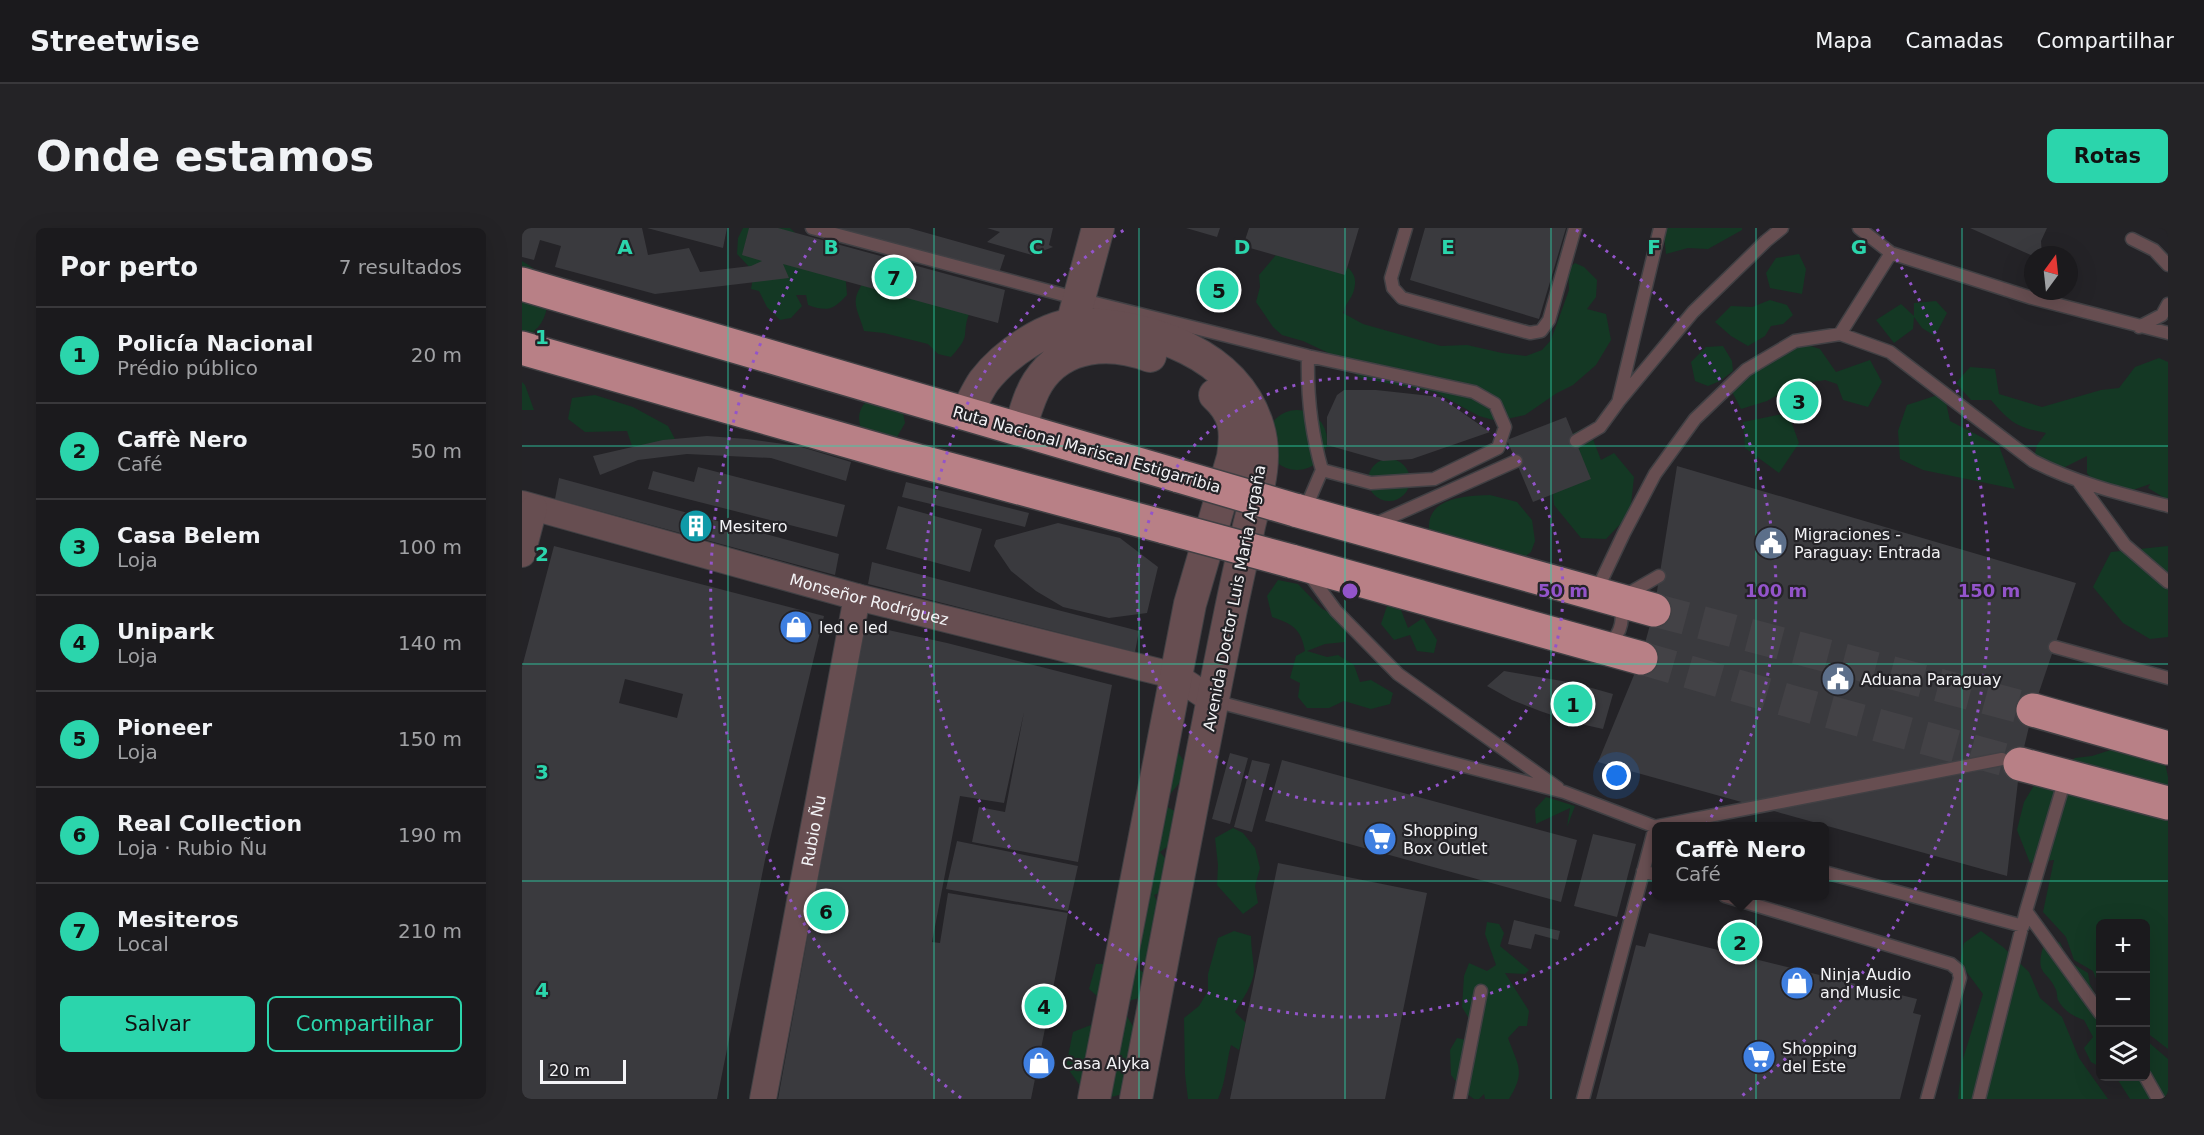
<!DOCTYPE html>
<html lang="pt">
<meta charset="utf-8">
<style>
body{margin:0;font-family:"DejaVu Sans",sans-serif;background:#242326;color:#f1f3f6}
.controls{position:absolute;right:18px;bottom:18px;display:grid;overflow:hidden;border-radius:9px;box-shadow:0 6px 24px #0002}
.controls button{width:54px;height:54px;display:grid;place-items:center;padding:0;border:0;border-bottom:2px solid #39383b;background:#1b1a1d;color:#f1f3f6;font:30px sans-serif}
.compass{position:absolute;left:1502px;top:18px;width:54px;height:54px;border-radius:50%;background:#1b1a1d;box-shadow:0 6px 24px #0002;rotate:15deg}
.scale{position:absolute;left:18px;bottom:15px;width:86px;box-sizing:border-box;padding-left:6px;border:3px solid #f3f3f6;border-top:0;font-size:16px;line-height:21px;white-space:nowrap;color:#f3f3f6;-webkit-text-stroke:4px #242327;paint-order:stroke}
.you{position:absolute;left:1095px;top:548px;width:21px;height:21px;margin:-15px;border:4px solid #fff;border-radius:50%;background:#1a73e8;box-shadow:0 0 0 9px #1a73e833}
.badge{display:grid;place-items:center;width:39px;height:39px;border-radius:50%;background:#2bd5ac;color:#111;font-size:20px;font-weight:700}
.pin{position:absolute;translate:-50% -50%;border:3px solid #fff;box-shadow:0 2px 6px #0006}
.popup{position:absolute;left:1130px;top:594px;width:177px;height:78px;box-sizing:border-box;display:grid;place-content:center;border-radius:9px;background:#1b1a1d;filter:drop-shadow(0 2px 4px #0005);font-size:20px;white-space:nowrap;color:#a0a1a4}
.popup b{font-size:22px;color:#f1f3f6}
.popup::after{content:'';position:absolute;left:50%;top:100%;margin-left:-12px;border:12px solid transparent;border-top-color:#1b1a1d}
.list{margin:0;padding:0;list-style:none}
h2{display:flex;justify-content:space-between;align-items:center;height:78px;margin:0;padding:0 24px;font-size:26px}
h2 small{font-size:20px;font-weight:400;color:#a0a1a4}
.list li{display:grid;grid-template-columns:39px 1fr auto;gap:18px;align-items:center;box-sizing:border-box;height:96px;padding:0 24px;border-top:2px solid #39383b}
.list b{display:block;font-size:22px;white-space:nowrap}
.list p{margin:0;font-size:20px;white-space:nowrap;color:#a0a1a4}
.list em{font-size:20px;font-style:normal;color:#a0a1a4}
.actions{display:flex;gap:12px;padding:18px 24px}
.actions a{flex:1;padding:14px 0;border:2px solid #2bd5ac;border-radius:9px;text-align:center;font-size:21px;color:#2bd5ac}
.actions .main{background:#2bd5ac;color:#111}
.icon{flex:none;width:33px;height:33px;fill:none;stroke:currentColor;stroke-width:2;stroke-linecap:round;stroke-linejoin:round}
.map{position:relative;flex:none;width:1646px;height:871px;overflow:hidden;border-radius:9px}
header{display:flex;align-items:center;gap:36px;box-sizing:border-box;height:84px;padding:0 30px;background:#1b1a1d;border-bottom:2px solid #39383b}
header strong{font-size:28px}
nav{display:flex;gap:33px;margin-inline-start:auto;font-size:21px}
.intro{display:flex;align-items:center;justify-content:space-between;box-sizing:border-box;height:144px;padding:0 36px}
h1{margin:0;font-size:42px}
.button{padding:15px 27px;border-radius:9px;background:#2bd5ac;color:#111;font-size:21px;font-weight:700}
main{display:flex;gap:36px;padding:0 36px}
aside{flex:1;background:#1b1a1d;border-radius:9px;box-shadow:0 6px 24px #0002}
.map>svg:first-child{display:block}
.green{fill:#143824}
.building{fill:#3a3a3e;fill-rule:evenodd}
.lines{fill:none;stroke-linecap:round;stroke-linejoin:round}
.trunk-tunnel{stroke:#434246;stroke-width:33;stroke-dasharray:33 16;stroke-linecap:butt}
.service-casing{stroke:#414044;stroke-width:15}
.minor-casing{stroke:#414044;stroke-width:28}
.tertiary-casing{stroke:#414044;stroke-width:34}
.trunk-casing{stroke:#414044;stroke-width:36}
.service{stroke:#674e51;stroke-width:12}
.minor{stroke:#674e51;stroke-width:26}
.tertiary{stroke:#674e51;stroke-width:32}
.trunk{stroke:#b88086;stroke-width:33}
.trunk-bridge-casing{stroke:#414044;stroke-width:36;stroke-linecap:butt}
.trunk-bridge{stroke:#b88086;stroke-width:33}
.grid{fill:none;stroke:#2bd5ac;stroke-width:1.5;stroke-opacity:0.55}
.ring{fill:none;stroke:#9354ca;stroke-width:3;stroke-dasharray:3 6}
.labels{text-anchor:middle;stroke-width:4.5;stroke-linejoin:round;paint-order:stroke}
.street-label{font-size:16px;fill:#f3f3f6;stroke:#242327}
.poi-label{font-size:16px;fill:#f3f3f6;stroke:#242327;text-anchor:start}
.grid-label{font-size:20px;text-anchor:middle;font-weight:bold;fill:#2bd5ac;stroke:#242327;stroke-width:4.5;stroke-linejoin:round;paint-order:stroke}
.centre{fill:#9354ca;stroke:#242327;stroke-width:3}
.ring-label{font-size:18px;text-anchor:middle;font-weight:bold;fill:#9354ca;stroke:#242327;stroke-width:4.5;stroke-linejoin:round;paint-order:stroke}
</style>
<header>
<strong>Streetwise</strong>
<nav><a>Mapa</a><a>Camadas</a><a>Compartilhar</a></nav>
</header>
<div class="intro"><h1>Onde estamos</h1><a class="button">Rotas</a></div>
<main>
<aside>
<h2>Por perto<small>7 resultados</small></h2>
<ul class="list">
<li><span class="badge">1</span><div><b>Policía Nacional</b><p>Prédio público</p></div><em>20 m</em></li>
<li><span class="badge">2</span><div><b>Caffè Nero</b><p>Café</p></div><em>50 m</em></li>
<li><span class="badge">3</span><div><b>Casa Belem</b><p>Loja</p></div><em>100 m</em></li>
<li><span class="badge">4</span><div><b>Unipark</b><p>Loja</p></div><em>140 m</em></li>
<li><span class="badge">5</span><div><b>Pioneer</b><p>Loja</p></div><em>150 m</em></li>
<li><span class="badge">6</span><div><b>Real Collection</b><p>Loja · Rubio Ñu</p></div><em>190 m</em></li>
<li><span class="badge">7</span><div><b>Mesiteros</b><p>Local</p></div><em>210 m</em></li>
</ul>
<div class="actions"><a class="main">Salvar</a><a>Compartilhar</a></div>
</aside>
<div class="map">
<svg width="1646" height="871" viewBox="0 0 1646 871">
<rect width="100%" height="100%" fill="#242327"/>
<path class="green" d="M221 0H268L288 19 323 43 325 67C311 82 306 84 286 77L284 67H274L280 78 269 90 258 92 245 79 237 63 229 61 232 44 215 26 216 10Z
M1141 0H1220V2L1186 21 1166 20 1144 26Z
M759 21C773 25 811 31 822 37 829 41 834 48 833 56 832 70 824 73 821 85L841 96 919 118 945 117 980 125 1004 128 1020 122 1029 112 1047 62 1046 41 1053 35 1062 39 1075 52 1074 69 1065 81 1084 86 1089 112 1074 137 1051 157 1035 165 1003 187 975 193 957 188 913 164 838 150 813 128 781 113 760 107 751 99 734 74 738 59 737 47Z
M1277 26 1284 41 1280 66 1248 60 1244 45 1254 30Z
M0 33C8 38 17 43 21 52 31 76 24 100 0 112Z
M343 52 449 82C444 92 444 96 443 107 442 115 434 123 429 129L416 126 406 116 362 105 342 103C335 79 327 74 343 52Z
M1248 72 1265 77 1271 87 1261 96 1249 98 1243 108 1226 118 1209 108 1193 94 1209 78 1230 79Z
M1414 73 1425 85 1413 108 1400 100 1392 89 1391 101 1372 115 1354 92 1379 76 1392 88V75Z
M1273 113 1298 121 1314 144 1348 132 1360 154 1346 179 1321 172 1315 156 1303 152 1291 154 1277 173 1271 158 1245 173 1219 181 1207 158Z
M1201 118 1210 133 1211 143 1198 153 1186 158 1173 153 1169 134 1184 119Z
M1637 130 1646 134V272L1626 260 1628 256 1611 262 1576 260 1565 245V228L1537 242 1511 233 1515 217 1524 205C1494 199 1489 195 1469 172H1449L1434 155 1448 139 1473 141 1477 166 1520 179 1579 162 1597 160 1613 139Z
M0 154 3 157 12 182H0Z
M1422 165 1428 193 1477 218 1493 261 1401 242 1378 231 1376 203 1385 177Z
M73 167 111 179 146 198 153 211 138 229 110 218 105 203 63 204 46 191 50 170Z
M347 171 380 179 383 195 375 209 368 213 340 203C335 191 336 180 347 171Z
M745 212a30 30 0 1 1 60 0a30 30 0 1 1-60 0Z
M1266 185 1277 215 1257 245 1223 220 1221 194Z
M1066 198 1079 232 1092 225 1112 249 1108 286 1084 311 1059 310 1032 277 1030 257 1042 210Z
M846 252a21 21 0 1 1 42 0a21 21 0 1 1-42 0Z
M968 267 995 274 1010 292 1013 313 1009 324 994 336 925 325 923 306 907 301C905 269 944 268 968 267Z
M1646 318V409L1628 411 1601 395 1571 359 1589 324Z
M756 352 776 356 799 380 825 395 823 414 803 416 785 423 805 429 816 427 832 437 838 454 849 452 871 465 868 476 849 481 822 473 807 480H785L776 469 778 455 768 450 774 428 783 423C779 400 770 396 750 389L745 368Z
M865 378 879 382 886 400 901 390 915 412 912 425 895 423 888 407 872 412 859 396Z
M649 514 668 542 640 576 658 586 661 607 638 624 647 635 654 658 632 667 639 682 635 732 607 736 621 744 623 769 609 772 603 785 629 828 614 860C591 870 589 871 564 866L544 838 551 804 579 793 583 775 567 761 574 736H605Z
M1598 519 1620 532 1643 535 1646 549V821L1624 804V696H1578V761L1571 743 1552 732 1544 709 1521 684 1532 632 1508 635 1495 602 1502 574 1514 554 1553 530 1570 528Z
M1024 569 1053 578 1045 599 1048 580 1014 596 1013 581Z
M711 600 721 605 733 620 738 640 733 658 736 675 721 686 695 657 696 637 693 610Z
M965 694 977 696 982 705 978 718 1007 742 1003 746 983 745 1007 783 1005 798H997L986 810C996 838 1004 843 987 871H963L962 866 957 871H952L941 863 929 847 928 822 935 810 954 814 952 799 940 779 942 748 947 735 965 743 974 737 963 706Z
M712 703 729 708C729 719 731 730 732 741 732 756 720 772 713 784L724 795 717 822 709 817C704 835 704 854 696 871H666L663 846 662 790 677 778 686 763V746L696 710Z
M1459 703 1481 719 1507 744 1518 770 1540 789 1557 830 1586 871H1436L1440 834 1461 766 1438 735 1442 715Z
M1538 714 1546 733 1566 745 1568 756 1578 775V839L1569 834 1562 820 1571 809 1562 792C1552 789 1541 782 1536 772 1535 771 1535 763 1534 762 1525 741 1513 748 1521 719Z
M1624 812 1646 831V871H1608L1594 849 1624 848Z"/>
<path class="building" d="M0 0H120L126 27 167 20 178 44 229 38 240 33 220 27 227 0H256L483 62 476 95 261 36 267 50 133 66 33 39 39 18 18 12 12 32 0 29Z
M125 0H205L201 20Z
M302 0H387L483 27 476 48Z
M465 0H531L527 17 531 19 510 27 465 14 478 4Z
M664 0H698L695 9Z
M727 0H837L823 47 721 18Z
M903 0H1044L1017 91 888 52Z
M1448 0H1525L1519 13 1520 27 1511 28Z
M822 162H854L918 169 968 204 890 231 861 233 805 217V189L815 167Z
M1044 189 1069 251 1011 274 985 212Z
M185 208 225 211 276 218 329 234 324 253 249 230 165 226 116 232 78 247 71 228 141 212Z
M1155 238 1554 355 1511 482 1498 536 1485 648 1076 534 1119 430 1132 382Z
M176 239 323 277 315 309 126 261 131 243 172 254Z
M37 250 317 326 313 347 33 271Z
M384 254 507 285 503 299 380 269Z
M376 278 460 301 448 344 364 321Z
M536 295 598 310 636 339 625 385 587 390 541 379 514 363 489 343 472 318 474 312Z
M32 318 302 388 243 632 195 871H0V439ZM103 451 161 466 155 490 97 475Z
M350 334 617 403 613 424 346 356Z
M339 396 425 415 590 457 556 634 450 614 457 579 483 584 502 484 482 575 438 568 410 714 418 715 426 665 546 685 509 871H256L314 552Z
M982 443 1052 455 1091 466 1081 501 1050 494 1018 483 990 472 965 458Z
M708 525 726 530 708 596 690 591Z
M730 532 748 536 730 604 712 599Z
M760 532 1055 612 1039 674 743 593Z
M1071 606 1114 616 1095 689 1052 678Z
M435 613 556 638 546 683 424 661Z
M756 635 905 665 863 871H708Z
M992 692 1038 703 1036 712 1013 706 1009 721 986 716Z
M1127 705 1395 771 1391 785 1399 787 1378 871H1074L1114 717 1123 719Z"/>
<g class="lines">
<path class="trunk-tunnel" d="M1132 382 1511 482
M1119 430 1271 474 1498 536"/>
<defs>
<path id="service" d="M290 0 557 71 786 128 952 164 973 176 983 199 976 220 912 251 849 255 800 242C789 204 785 166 786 128
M884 0 869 50 871 60 880 70 1008 105 1019 103 1027 92 1053 0
M1337 0 1369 25 1510 70 1646 105
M1610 11 1632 22 1646 37
M1617 99 1640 87 1646 76
M1318 106 1369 25
M1097 171 1138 0
M1054 213 1078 199 1097 173 1171 84 1244 13 1260 0
M1556 253 1603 317 1646 354
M782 284 800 242
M853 296 994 233
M787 346 814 383 876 446 1036 560
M1074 364 1102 305 1133 246 1173 191 1224 142 1273 113 1318 106 1368 124 1511 233C1554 255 1599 266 1646 278
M1086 417C1101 404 1102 390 1097 371L1137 348
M1533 419 1646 450
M692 473 1042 564 1134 599
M1136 598 1480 531
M1121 643 1134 647
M1302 644 1501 698
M1203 668 1429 736 1436 742 1438 750 1405 871
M1504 683 1578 785
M1623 848 1636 871
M938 871 959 763
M1061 871 1133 599
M1457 871 1504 683 1543 551"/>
<g id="minor">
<path id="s1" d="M0 276 335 369 654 448 691 473"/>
<path d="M0 326 12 280"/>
<path id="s2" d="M241 871 335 369"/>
</g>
<path id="tertiary" d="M545 115 576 0
M444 186C450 175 455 163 462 153 482 127 526 95 560 96 628 98 714 125 736 199 746 232 735 265 727 298 721 327 714 356 708 386 675 547 645 709 614 871
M498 201C503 185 507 168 516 154 541 115 589 113 628 128
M572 871 668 376 711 229C715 203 714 186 693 167"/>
<path id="trunk" d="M0 56 657 248
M0 120 371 226 643 299
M773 282 1132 382
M769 333 1119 430
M1511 482 1646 520
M1498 536 1646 575"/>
</defs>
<use href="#service" class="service-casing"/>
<use href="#minor" class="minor-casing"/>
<use href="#tertiary" class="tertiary-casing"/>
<use href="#trunk" class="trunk-casing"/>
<use href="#service" class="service"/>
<use href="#minor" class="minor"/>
<use href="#tertiary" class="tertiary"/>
<use href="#trunk" class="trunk"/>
<defs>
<path id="trunk-bridge" d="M657 248 773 282
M643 299 769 333"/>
</defs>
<use href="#trunk-bridge" class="trunk-bridge-casing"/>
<use href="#trunk-bridge" class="trunk-bridge"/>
</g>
<path class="grid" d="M206 0V871M412 0V871M617 0V871M823 0V871M1029 0V871M1234 0V871M1440 0V871M0 218H1646M0 436H1646M0 653H1646"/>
<g class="ring">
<circle cx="828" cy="363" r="213"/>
<path d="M1054 2A426 426 0 1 1 602 2"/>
<path d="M439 870A639 639 0 0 1 301 1M1355 1A639 639 0 0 1 1217 870"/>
</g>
<defs>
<symbol id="building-disc" viewBox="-11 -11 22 22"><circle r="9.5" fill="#0f9aa8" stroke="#242327"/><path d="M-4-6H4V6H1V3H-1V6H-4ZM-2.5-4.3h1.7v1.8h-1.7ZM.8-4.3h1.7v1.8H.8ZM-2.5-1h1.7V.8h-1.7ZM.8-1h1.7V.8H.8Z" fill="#fff"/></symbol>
<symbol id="civic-disc" viewBox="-11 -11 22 22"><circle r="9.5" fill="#5c6f8a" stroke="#242327"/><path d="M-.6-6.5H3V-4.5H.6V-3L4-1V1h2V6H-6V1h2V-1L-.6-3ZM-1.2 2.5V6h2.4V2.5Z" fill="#fff"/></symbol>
<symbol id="shop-disc" viewBox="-11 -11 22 22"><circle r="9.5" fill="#3f7fe0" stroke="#242327"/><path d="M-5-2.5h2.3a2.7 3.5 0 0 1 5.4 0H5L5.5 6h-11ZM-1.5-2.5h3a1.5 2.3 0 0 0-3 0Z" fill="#fff"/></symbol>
<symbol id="supermarket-disc" viewBox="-11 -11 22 22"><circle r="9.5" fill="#3f7fe0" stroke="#242327"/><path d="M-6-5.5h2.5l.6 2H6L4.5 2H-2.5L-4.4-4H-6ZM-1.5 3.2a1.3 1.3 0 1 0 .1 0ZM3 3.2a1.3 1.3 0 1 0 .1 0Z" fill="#fff"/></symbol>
</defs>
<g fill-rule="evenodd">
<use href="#building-disc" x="155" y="279" width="38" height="38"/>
<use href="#civic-disc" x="1230" y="296" width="38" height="38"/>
<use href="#shop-disc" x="255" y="380" width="38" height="38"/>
<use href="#civic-disc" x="1297" y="432" width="38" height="38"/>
<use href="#supermarket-disc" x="839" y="592" width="38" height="38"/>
<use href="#shop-disc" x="1256" y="736" width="38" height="38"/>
<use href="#supermarket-disc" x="1218" y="810" width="38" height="38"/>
<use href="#shop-disc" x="498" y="816" width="38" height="38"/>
</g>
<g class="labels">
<g class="street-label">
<text transform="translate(565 221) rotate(16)" y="6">Ruta Nacional Mariscal Estigarribia</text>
<text transform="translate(712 370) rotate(-79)" y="6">Avenida Doctor Luis Maria Argaña</text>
<text dy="6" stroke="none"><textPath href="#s1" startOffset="360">Monseñor Rodríguez</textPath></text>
<text dy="6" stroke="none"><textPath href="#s2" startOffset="273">Rubio Ñu</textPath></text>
</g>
<g class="poi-label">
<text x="197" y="304">Mesitero</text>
<text x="1272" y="312">Migraciones -<tspan x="1272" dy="18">Paraguay: Entrada</tspan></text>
<text x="297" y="405">led e led</text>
<text x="1339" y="457">Aduana Paraguay</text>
<text x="881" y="608">Shopping<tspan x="881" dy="18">Box Outlet</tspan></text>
<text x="1298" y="752">Ninja Audio<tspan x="1298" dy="18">and Music</tspan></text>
<text x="1260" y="826">Shopping<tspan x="1260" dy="18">del Este</tspan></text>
<text x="540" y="841">Casa Alyka</text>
</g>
</g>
<g class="grid-label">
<text x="103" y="26">A</text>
<text x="309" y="26">B</text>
<text x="514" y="26">C</text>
<text x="720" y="26">D</text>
<text x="926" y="26">E</text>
<text x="1132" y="26">F</text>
<text x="1337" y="26">G</text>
<text x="20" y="116">1</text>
<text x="20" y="333">2</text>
<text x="20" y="551">3</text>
<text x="20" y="769">4</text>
</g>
<circle cx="828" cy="363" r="9" class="centre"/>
<g class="ring-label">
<text x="1041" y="369">50 m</text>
<text x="1254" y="369">100 m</text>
<text x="1467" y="369">150 m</text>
</g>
</svg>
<div class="controls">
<button>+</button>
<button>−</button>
<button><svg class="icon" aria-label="layers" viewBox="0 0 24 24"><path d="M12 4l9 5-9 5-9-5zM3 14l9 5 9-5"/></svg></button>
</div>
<svg class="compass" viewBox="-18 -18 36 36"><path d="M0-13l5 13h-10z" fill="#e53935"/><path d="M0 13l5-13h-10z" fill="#a0a1a4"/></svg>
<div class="scale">20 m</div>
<div class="you"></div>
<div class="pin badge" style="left:1051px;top:476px">1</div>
<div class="pin badge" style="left:1218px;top:714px">2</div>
<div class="popup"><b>Caffè Nero</b>Café</div>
<div class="pin badge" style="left:1277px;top:173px">3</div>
<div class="pin badge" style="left:522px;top:778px">4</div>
<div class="pin badge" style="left:697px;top:62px">5</div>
<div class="pin badge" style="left:304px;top:683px">6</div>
<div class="pin badge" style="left:372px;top:49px">7</div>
</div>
</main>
